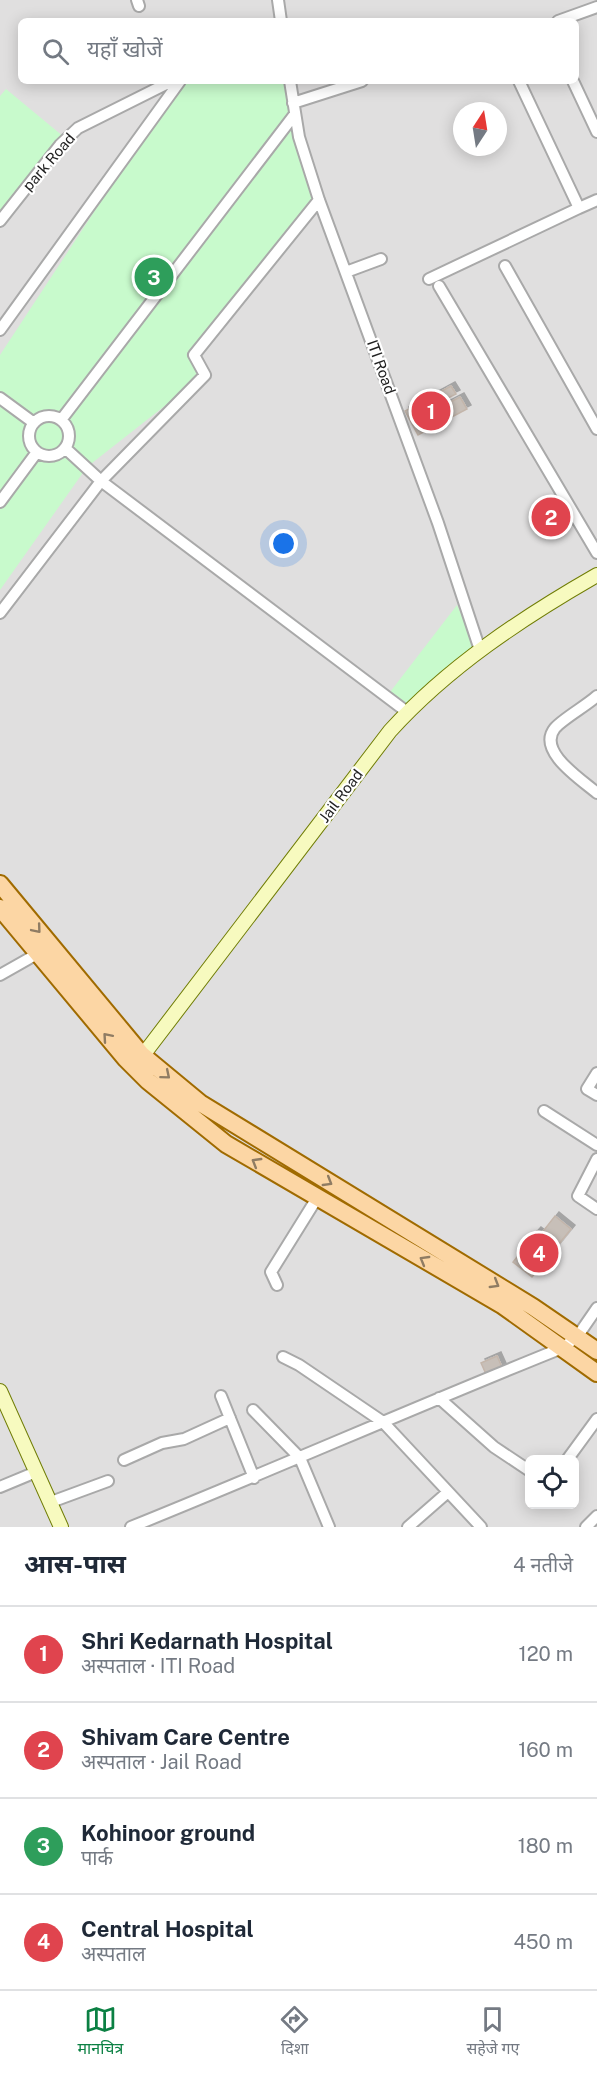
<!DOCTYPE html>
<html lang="hi">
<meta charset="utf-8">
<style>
body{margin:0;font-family:"Public Sans","Noto Sans Devanagari",sans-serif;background:#f6f6f7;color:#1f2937}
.controls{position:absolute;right:18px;bottom:18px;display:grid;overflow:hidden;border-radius:9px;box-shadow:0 3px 15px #0003}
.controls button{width:54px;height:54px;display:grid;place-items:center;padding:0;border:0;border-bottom:2px solid #e0e1e3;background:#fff;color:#1f2937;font:30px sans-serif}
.compass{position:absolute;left:453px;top:102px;width:54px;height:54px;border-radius:50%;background:#fff;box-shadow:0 3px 15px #0003;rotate:12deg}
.you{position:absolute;left:284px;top:544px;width:21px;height:21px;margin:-15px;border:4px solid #fff;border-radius:50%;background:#1a73e8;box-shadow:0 0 0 9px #1a73e833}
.badge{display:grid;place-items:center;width:39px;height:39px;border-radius:50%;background:#0b8043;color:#fff;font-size:20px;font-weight:700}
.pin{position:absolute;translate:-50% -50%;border:3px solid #fff;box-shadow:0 2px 6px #0006}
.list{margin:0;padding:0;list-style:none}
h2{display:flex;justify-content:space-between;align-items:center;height:78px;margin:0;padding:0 24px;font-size:26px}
h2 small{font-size:20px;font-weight:400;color:#747a83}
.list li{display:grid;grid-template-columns:39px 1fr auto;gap:18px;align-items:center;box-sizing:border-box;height:96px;padding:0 24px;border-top:2px solid #e0e1e3}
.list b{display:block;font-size:22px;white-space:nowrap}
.list p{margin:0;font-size:20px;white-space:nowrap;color:#747a83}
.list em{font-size:20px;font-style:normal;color:#747a83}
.icon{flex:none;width:33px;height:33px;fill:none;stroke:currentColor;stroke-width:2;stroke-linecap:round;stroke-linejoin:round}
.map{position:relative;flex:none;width:597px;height:1527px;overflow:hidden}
.search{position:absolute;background:#fff;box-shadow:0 3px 15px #0003;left:18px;right:18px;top:18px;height:66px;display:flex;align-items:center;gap:15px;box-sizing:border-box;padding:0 21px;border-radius:9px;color:#747a83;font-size:22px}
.sheet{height:462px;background:#fff}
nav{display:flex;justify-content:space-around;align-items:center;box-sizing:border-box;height:84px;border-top:2px solid #e0e1e3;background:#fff;font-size:16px;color:#747a83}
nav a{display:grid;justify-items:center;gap:3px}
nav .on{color:#0b8043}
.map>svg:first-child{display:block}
.residential{fill:#e0dfdf;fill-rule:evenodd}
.park{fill:#c8facc}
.building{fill:#c7bfb8;stroke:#c4b6ab;stroke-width:1.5;filter:url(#shadow)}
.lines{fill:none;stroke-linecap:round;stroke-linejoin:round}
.street-casing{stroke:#a9a9a9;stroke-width:14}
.secondary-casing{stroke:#707d05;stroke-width:16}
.primary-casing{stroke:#a06b00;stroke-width:20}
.street{stroke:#fff;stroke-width:10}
.secondary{stroke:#f7fabf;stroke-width:14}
.primary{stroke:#fcd6a4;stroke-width:16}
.oneway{stroke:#8f7c63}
.labels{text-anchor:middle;stroke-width:4.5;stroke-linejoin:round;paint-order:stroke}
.street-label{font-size:15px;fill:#222;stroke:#fff}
</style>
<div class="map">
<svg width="597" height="1527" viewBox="0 0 597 1527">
<defs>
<filter id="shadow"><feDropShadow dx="4" dy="-4" stdDeviation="0" flood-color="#0004"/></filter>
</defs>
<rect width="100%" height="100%" fill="#f2efe9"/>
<path class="residential" d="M0 0H597V1527H0ZM21 21H576V81H21ZM462 111H498V147H462ZM530 1460H574V1504H530Z"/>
<path class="park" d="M180 81H290L319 200 193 355 204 375 87 467 0 590V355Z
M6 89 70 142 0 222V96Z
M457 605 475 646 404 707 387 696Z"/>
<path class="building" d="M451 386 456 394 442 401 445 405 460 397 467 409 418 435 405 411Z
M556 500 568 529 561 534 555 525 541 534 530 514Z
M555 1216 571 1229 532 1277 513 1262 524 1248 527 1250 533 1243 529 1240 537 1231 541 1234Z
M497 1356 502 1367 486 1374 481 1363Z"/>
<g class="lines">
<defs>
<path id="street" d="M137 0 139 6
M278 0 281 21
M558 21 597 7
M290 81 299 137 319 200 438 523 480 650
M519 81 579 208 597 200
M573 81 597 132
M293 103 362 81
M319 200 194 355 205 375 101 481 407 712
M0 221 60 145 78 128 172 81
M505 266 597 429
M346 272 381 259
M429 279 579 208
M439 286 597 553
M0 330 180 81
M0 398 34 423
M29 436a20 20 0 1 1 40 0a20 20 0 1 1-40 0Z
M61 420 295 114
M0 502 37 452
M0 613 101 481 65 448
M597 696C586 706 564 718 555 728 536 751 582 780 597 793
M0 975 37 954
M597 1073 587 1089 597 1095
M544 1111 597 1145
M597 1159 578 1196 597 1209
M277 1285 271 1272 317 1198
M283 1357 299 1365 383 1422 481 1527
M221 1396 254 1478
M439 1398 494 1447 530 1471
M253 1410 300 1458 329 1527
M124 1460 162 1443 184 1439 230 1418
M567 1460 597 1419
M0 1487 36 1472
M51 1502 108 1481
M131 1527C275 1469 417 1406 562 1348L577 1337 597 1308
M408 1527 448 1492
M586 1527 597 1516"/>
<path id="secondary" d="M137 1063 390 731C448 667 522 618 597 575
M0 1391 61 1527"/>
<path id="primary" d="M0 884 142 1055 200 1103 533 1307 597 1351
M0 908 126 1059 148 1081 226 1144 502 1305 597 1373"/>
</defs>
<use href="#street" class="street-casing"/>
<use href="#secondary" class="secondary-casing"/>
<use href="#primary" class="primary-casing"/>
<use href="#street" class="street"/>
<use href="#secondary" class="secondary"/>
<use href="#primary" class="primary"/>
</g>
<defs><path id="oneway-chevron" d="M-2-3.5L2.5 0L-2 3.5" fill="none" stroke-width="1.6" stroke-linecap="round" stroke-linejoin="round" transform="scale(1.5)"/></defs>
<g class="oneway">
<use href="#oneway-chevron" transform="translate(37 929) rotate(50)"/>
<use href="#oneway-chevron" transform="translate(107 1037) rotate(-131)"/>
<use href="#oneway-chevron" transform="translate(166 1075) rotate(40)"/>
<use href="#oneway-chevron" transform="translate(256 1162) rotate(-149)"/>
<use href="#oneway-chevron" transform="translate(328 1182) rotate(31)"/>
<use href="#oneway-chevron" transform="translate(424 1260) rotate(-150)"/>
<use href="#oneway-chevron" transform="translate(495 1284) rotate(31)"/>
</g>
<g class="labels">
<g class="street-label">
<text transform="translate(49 162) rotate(-49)" y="5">park Road</text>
<text transform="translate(381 367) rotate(70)" y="5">ITI Road</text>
<text transform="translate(341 796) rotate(-53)" y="5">Jail Road</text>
</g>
</g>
</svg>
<div class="controls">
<button><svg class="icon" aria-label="locate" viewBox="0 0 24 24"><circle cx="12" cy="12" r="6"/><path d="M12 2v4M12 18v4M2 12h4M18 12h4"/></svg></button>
</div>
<svg class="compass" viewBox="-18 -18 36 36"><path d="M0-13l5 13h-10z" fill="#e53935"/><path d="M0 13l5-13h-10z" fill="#747a83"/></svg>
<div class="you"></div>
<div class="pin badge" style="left:431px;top:411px;background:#e0444e">1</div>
<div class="pin badge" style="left:551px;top:517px;background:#e0444e">2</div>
<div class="pin badge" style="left:154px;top:277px;background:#2e9e5b">3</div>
<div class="pin badge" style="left:539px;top:1253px;background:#e0444e">4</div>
<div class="search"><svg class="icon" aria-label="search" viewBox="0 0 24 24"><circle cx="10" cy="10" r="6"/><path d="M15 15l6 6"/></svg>यहाँ खोजें</div>
</div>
<section class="sheet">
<h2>आस-पास<small>4 नतीजे</small></h2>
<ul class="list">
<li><span class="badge" style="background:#e0444e">1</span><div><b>Shri Kedarnath Hospital</b><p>अस्पताल · ITI Road</p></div><em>120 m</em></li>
<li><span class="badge" style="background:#e0444e">2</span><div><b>Shivam Care Centre</b><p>अस्पताल · Jail Road</p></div><em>160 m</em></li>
<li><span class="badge" style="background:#2e9e5b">3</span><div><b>Kohinoor ground</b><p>पार्क</p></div><em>180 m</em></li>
<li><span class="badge" style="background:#e0444e">4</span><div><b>Central Hospital</b><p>अस्पताल</p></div><em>450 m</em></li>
</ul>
</section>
<nav>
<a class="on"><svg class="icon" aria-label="map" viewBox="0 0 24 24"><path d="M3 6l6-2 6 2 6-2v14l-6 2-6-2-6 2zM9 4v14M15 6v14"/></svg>मानचित्र</a>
<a><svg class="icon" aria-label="directions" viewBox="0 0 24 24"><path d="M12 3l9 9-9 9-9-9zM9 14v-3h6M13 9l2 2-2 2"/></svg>दिशा</a>
<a><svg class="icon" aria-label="saved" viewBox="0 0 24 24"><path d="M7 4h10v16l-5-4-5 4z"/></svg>सहेजे गए</a>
</nav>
